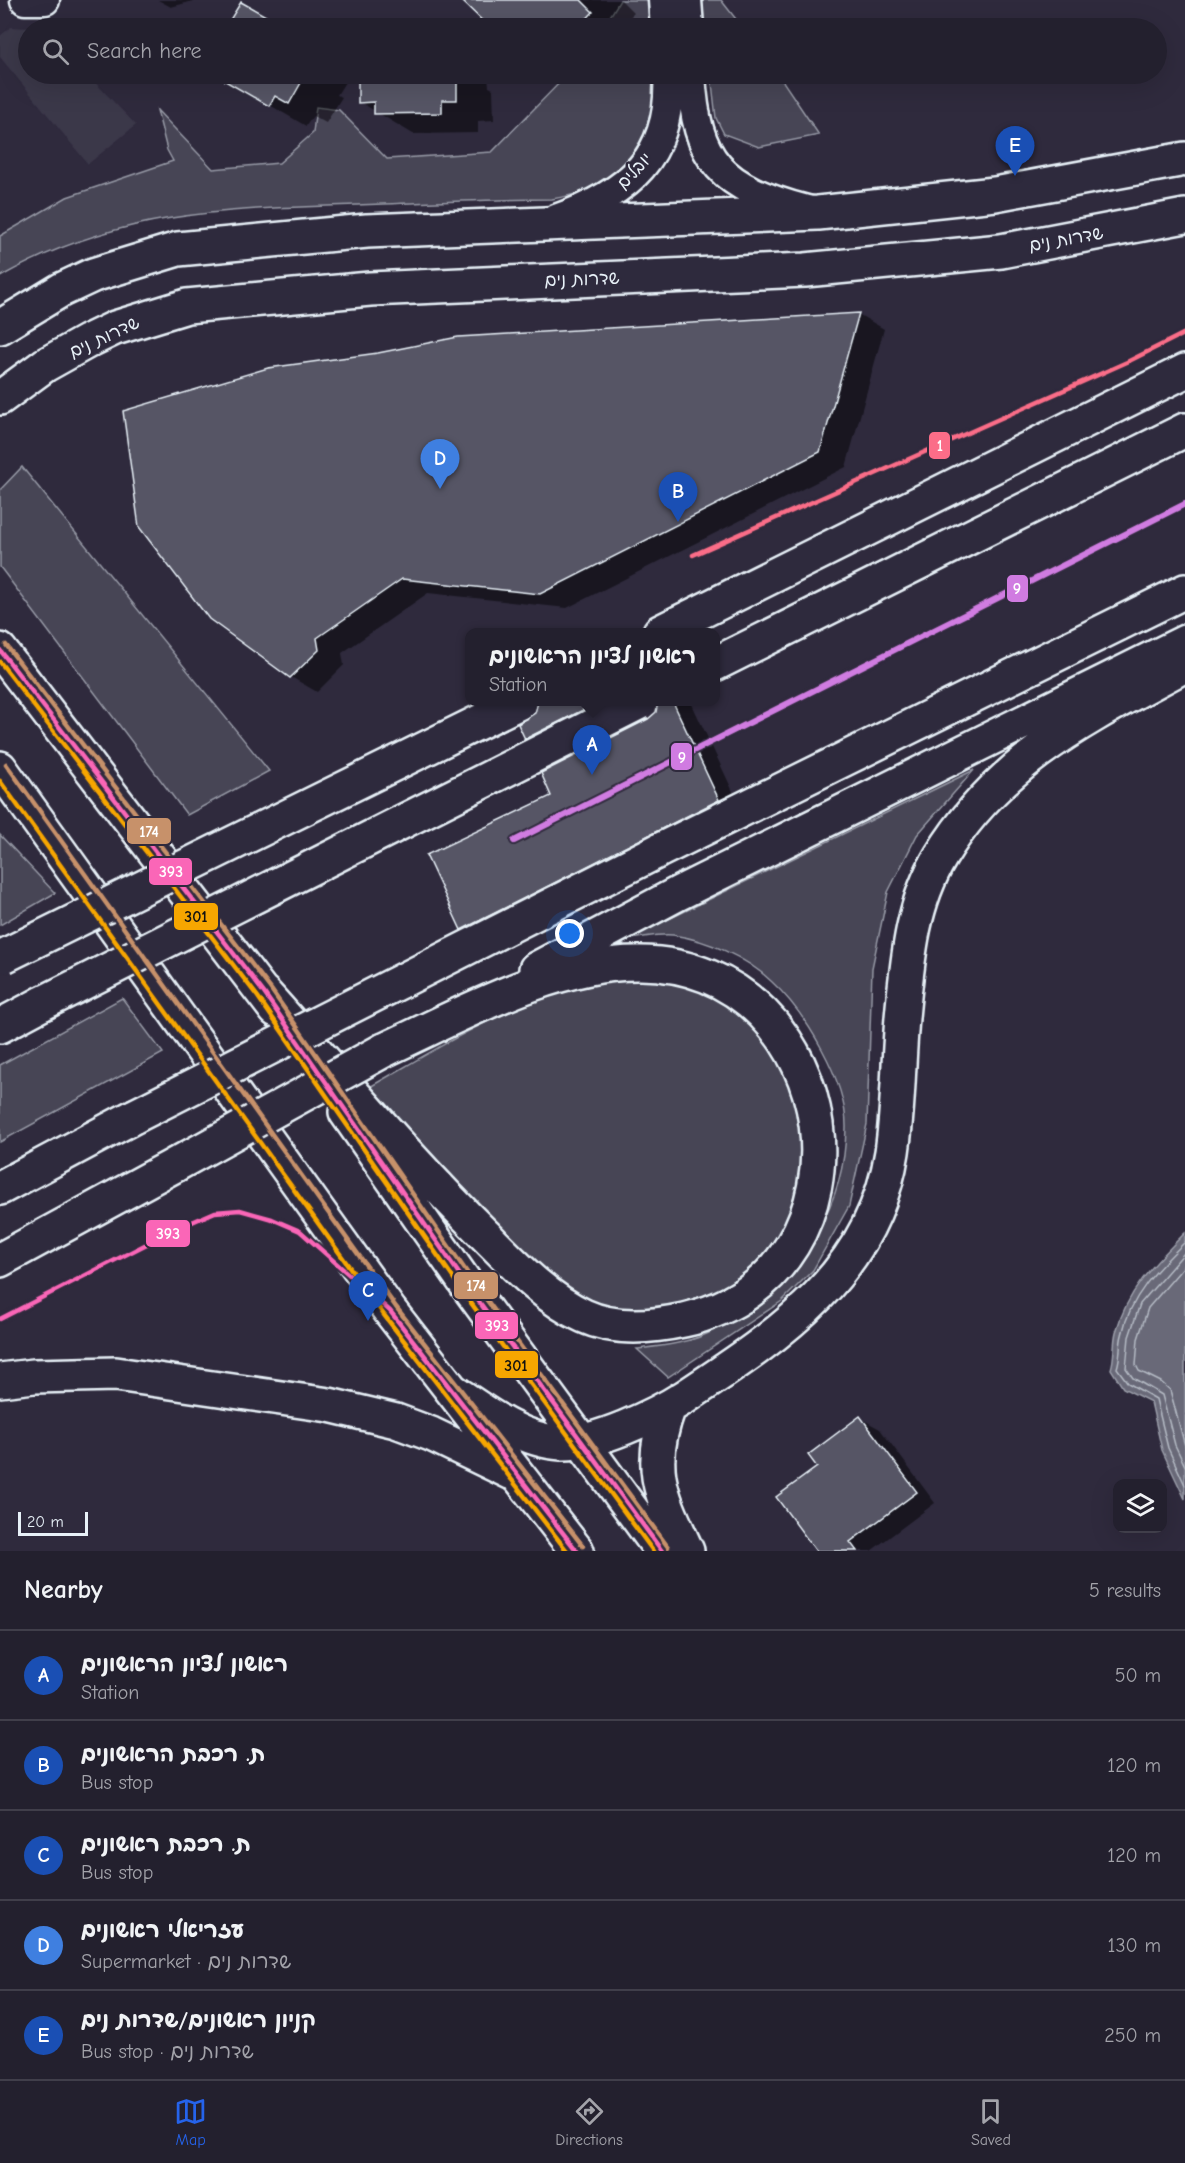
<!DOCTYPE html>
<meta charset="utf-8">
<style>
body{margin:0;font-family:"Comic Neue","Playpen Sans Hebrew",sans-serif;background:#2b2836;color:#f1f3f6}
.controls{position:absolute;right:18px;bottom:18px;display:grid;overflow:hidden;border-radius:12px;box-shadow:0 6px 24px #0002}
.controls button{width:54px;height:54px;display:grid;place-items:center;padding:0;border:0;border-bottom:2px solid #403e4a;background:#23202e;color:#f1f3f6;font:30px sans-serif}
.scale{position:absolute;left:18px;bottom:15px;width:70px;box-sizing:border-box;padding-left:6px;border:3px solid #e8f1f8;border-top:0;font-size:16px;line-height:21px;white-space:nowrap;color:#e8f1f8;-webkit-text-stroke:4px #2f2a3d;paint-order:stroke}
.you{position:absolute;left:570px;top:934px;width:21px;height:21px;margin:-15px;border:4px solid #fff;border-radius:50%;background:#1a73e8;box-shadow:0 0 0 9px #1a73e833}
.badge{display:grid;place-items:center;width:39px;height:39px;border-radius:50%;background:#2563eb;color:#fff;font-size:20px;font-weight:700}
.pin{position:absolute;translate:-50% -50px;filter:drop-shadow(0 2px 3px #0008)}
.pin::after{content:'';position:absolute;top:32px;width:21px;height:18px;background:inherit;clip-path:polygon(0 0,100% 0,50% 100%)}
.popup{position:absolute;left:465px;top:628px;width:255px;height:78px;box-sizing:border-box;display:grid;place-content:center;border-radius:12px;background:#23202e;filter:drop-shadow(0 2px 4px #0005);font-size:20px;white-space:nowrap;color:#a3a3aa}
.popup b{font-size:22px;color:#f1f3f6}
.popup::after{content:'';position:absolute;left:50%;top:100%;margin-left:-12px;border:12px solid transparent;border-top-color:#23202e}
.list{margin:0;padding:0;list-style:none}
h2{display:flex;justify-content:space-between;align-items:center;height:78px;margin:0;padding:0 24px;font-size:26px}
h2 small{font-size:20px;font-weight:400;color:#a3a3aa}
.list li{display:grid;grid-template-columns:39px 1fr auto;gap:18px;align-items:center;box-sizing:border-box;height:90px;padding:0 24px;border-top:2px solid #403e4a}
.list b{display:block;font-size:22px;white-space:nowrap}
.list p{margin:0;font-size:20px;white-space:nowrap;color:#a3a3aa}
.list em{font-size:20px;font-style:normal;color:#a3a3aa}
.icon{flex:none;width:33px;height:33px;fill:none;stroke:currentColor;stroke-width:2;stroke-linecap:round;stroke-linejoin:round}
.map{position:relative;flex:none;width:1185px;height:1551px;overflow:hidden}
.search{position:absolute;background:#23202e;box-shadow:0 6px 24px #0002;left:18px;right:18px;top:18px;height:66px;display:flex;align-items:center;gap:15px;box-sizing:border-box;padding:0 21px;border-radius:33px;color:#a3a3aa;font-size:22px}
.sheet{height:528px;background:#23202e}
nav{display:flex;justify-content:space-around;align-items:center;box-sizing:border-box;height:84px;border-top:2px solid #403e4a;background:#23202e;font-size:16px;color:#a3a3aa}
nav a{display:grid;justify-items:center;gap:3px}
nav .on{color:#2563eb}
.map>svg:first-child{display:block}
.built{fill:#3b3749}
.green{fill:#464455;stroke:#979aa6;stroke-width:1.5}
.water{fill:#696978;stroke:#9c9fab;stroke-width:1.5}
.shadow{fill:#0007}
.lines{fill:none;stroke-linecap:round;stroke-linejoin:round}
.shore{stroke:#b5bbc5;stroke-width:1.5}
.building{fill:#575565;stroke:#e8f1f8;stroke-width:1.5}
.minor-casing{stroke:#e8f1f8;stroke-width:33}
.major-casing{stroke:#e8f1f8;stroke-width:38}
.highway-casing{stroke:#e8f1f8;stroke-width:38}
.minor{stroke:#2f2a3d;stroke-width:28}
.major{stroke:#2f2a3d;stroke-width:33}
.highway{stroke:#2f2a3d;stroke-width:33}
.major-bridge-casing{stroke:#e8f1f8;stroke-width:38;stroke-linecap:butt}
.highway-bridge-casing{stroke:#e8f1f8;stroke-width:38;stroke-linecap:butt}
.major-bridge{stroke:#2f2a3d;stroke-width:33}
.highway-bridge{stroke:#2f2a3d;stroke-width:33}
.bus-1-casing{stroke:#2f2a3d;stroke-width:9}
.bus-2-casing{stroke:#2f2a3d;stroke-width:9}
.bus-3-casing{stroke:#2f2a3d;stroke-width:9}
.bus-4-casing{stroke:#2f2a3d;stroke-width:9}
.bus-1{stroke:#fa66b7;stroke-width:4.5}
.bus-2{stroke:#f7a600;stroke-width:4.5}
.bus-3{stroke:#c7916a;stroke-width:4.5}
.bus-4{stroke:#fb6d88;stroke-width:4.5}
.rail-1-casing{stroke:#2f2a3d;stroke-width:10}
.rail-1{stroke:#d07be1;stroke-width:6}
.labels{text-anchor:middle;stroke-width:5;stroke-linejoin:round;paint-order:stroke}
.street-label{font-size:18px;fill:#e8f1f8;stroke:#2f2a3d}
.line-badge{stroke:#2f2a3d;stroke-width:2}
.badge-label{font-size:16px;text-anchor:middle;font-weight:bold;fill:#fff}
.pale-badge-label{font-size:16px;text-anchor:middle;font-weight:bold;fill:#111}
</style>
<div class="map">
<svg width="1185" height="1551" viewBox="0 0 1185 1551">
<rect width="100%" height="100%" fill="#2f2a3d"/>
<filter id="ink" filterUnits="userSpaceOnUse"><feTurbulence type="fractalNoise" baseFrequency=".0167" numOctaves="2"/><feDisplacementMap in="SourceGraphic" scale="12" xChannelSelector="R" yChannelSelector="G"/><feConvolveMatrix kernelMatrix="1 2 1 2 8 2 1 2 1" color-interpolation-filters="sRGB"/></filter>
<g filter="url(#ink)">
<path class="built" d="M11 27 30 28 28 74H87L136 125 88 164 0 57V36Z"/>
<path class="green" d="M620 0H652L653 28H603Z
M702 0H721L743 28H705Z
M568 74H655C658 144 623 188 552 199 487 199 422 203 357 205 227 209 117 211 0 277V236L67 197 173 161 167 150 157 110 213 169 279 163 313 133 316 107 339 110 387 159 492 152Z
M711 74H778L819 135 759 147 724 134 716 118Z
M22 467 269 771 187 815 0 567V490Z
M974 770 917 835 888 892 872 968 867 1124 849 1206 813 1270 782 1301 668 1377 637 1349C663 1346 693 1343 716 1329 726 1323 736 1314 745 1307 805 1261 845 1207 846 1128 847 1081 805 1012 771 981 746 957 707 940 673 935 660 933 642 938 628 939Z
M0 835 55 893 0 925Z
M639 978 665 980 720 997 760 1031 785 1069 804 1136 802 1183 776 1243 752 1270 726 1288 666 1309 626 1312 602 1307 581 1297 545 1273 518 1250 368 1088C458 1037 533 986 639 978Z
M122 998 163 1053 0 1142V1065Z"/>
<path class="water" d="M1185 1233V1499L1162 1450 1151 1402 1123 1388 1111 1369C1115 1357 1113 1344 1116 1332 1128 1289 1154 1264 1185 1233Z"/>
<path class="shadow" d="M158 0H197L171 7Z
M463 0H621L634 13 621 26 623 28H501L481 17Z
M242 4 278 25 284 28H227Z
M216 74H350L337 95 342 97 326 123 313 116 306 126Z
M359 74H488L489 87 493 89 494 120 478 121V133L413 134 360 102Z
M556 74H576L569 81Z
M858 314 884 329 846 467 567 608 428 593 342 653 344 665 317 692 291 677 210 618Z
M540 702H654L552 753 526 738Z
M660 702H691L744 815 488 944 462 929 553 796 657 714Z
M860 1418 880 1429 935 1503 871 1551H818L819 1468Z"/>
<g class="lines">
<path class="shore" d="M1185 1242C1158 1268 1130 1296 1122 1335 1119 1346 1121 1356 1117 1368L1128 1383 1156 1399 1168 1448 1185 1485
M1185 1252 1140 1304 1129 1337 1126 1368 1133 1378 1162 1395 1175 1445 1185 1466
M1185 1265 1148 1308 1138 1339 1136 1365 1139 1371 1161 1382 1170 1390 1185 1446"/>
</g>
<path class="building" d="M461 0H581L593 12 578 28H490Z
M241 2 287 28H225Z
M213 74H306L289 104 275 96 269 106Z
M358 74H457V100H442V113L374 114V102L358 103Z
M859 313 820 452 540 594 402 579 317 638 319 650 290 678 209 619 139 527 123 411 268 368 378 353 458 337Z
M538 702H599L525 739 518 724 535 713Z
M658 702H673L719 800 461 930 426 855 551 796 541 773 648 719 656 712Z
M860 1416 917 1492 850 1542 857 1551H816L776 1497 817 1467 808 1455Z"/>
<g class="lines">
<defs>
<path id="minor" d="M25 0H45
M663 0 665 28
M687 0 689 28
M691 74C696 163 721 187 807 210
M556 219C629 193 673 156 668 74"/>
<path id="major" d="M0 327 61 290 93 275 178 249 367 231 818 213 995 194 1185 159
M0 398 45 365 88 341 115 328 187 306 370 289 805 270 1001 251 1185 216
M660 632 1185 371
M0 650 276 1010
M0 768 390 1311 577 1551
M536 969 679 893 1185 642
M264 993C337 1074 407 1158 484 1234 513 1263 546 1299 584 1316 614 1330 652 1327 684 1320 889 1273 846 965 640 963 553 962 461 1015 384 1050
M346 1112 469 1288 662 1551
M0 1260 175 1165
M0 1380 34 1376 116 1374 329 1405 396 1421 431 1434 512 1473
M453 1391C484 1412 522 1441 561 1443 594 1445 657 1415 685 1397 779 1335 873 1274 892 1152 899 1104 898 1056 903 1007 908 955 913 902 941 856 1001 758 1088 718 1185 665
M669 1407C646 1468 661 1495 687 1551"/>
<path id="highway" d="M715 664 1185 430
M658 851 1185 591
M0 1026 43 1003
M0 1188 135 1116"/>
</defs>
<use href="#minor" class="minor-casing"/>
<use href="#major" class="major-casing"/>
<use href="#highway" class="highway-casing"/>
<use href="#minor" class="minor"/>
<use href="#major" class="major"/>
<use href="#highway" class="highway"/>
<defs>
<path id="major-bridge" d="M4 956 520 702
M175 1165 384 1050"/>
<path id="highway-bridge" d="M43 1003 640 702
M135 1116 658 851"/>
</defs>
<use href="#major-bridge" class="major-bridge-casing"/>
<use href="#highway-bridge" class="highway-bridge-casing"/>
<use href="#major-bridge" class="major-bridge"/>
<use href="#highway-bridge" class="highway-bridge"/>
<defs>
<path id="bus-1" d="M0 650 264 993 469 1288 662 1551
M0 1319 176 1229 215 1212 240 1210 272 1219 300 1231 390 1311 577 1551"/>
<path id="bus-2" d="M0 662 258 997 463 1292 653 1551
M0 781 384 1315 567 1551"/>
<path id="bus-3" d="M6 645 270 988 475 1284 668 1547
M6 764 396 1307 583 1546"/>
<path id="bus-4" d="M693 555 1127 362 1185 333"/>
</defs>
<use href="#bus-1" class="bus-1-casing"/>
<use href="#bus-2" class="bus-2-casing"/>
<use href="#bus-3" class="bus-3-casing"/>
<use href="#bus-4" class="bus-4-casing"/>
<use href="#bus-1" class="bus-1"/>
<use href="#bus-2" class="bus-2"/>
<use href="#bus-3" class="bus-3"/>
<use href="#bus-4" class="bus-4"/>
<defs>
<path id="rail-1" d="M514 841 1185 504"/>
</defs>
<use href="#rail-1" class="rail-1-casing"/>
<use href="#rail-1" class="rail-1"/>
</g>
</g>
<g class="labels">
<g class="street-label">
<text transform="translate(634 171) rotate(-47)" y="6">יובלים</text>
<text transform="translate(1066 239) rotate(-10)" y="6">שדרות נים</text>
<text transform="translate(582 279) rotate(-2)" y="6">שדרות נים</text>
<text transform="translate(104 337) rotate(-25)" y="6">שדרות נים</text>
</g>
</g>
<g class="line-badge">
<rect x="928" y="431" width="23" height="29" rx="6" fill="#fb6d88"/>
<rect x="1006" y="574" width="23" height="29" rx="6" fill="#d07be1"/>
<rect x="670" y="742" width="23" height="29" rx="6" fill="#d07be1"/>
<rect x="126" y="817" width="46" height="28" rx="6" fill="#c7916a"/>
<rect x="148" y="857" width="45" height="29" rx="6" fill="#fa66b7"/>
<rect x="173" y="902" width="46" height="29" rx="6" fill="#f7a600"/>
<rect x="145" y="1219" width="46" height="29" rx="6" fill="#fa66b7"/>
<rect x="453" y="1271" width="46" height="29" rx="6" fill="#c7916a"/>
<rect x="474" y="1311" width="45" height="29" rx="6" fill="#fa66b7"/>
<rect x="494" y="1350" width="45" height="29" rx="6" fill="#f7a600"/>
</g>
<g class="badge-label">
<text x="940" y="451">1</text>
<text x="1017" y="594">9</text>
<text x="682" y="763">9</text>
<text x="149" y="837">174</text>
<text x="171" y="877">393</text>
<text x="168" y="1239">393</text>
<text x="476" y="1291">174</text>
<text x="497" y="1331">393</text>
</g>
<g class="pale-badge-label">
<text x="196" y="922">301</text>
<text x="516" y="1371">301</text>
</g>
</svg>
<div class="controls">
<button><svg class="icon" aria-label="layers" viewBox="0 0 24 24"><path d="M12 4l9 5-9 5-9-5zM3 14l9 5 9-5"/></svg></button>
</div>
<div class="scale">20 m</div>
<div class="you"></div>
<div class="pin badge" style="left:592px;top:775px;background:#1a4fb4">A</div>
<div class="popup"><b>ראשון לציון הראשונים</b>Station</div>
<div class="pin badge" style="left:678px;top:522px;background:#1a4fb4">B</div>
<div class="pin badge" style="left:368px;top:1321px;background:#1a4fb4">C</div>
<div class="pin badge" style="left:440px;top:489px;background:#3f7fe0">D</div>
<div class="pin badge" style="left:1015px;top:176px;background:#1a4fb4">E</div>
<div class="search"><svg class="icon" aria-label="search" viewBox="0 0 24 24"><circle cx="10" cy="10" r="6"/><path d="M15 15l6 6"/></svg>Search here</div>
</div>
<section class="sheet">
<h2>Nearby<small>5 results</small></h2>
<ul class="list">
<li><span class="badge" style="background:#1a4fb4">A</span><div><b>ראשון לציון הראשונים</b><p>Station</p></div><em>50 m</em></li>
<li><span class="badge" style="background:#1a4fb4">B</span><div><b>ת. רכבת הראשונים</b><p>Bus stop</p></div><em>120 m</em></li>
<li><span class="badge" style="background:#1a4fb4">C</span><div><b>ת. רכבת ראשונים</b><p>Bus stop</p></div><em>120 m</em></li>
<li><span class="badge" style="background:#3f7fe0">D</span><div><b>עזריאלי ראשונים</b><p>Supermarket · שדרות נים</p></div><em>130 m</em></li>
<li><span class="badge" style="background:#1a4fb4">E</span><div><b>קניון ראשונים/שדרות נים</b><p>Bus stop · שדרות נים</p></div><em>250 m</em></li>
</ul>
</section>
<nav>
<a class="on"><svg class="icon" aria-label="map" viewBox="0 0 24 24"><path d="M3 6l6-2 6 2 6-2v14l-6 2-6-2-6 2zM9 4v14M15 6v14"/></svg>Map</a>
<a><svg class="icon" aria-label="directions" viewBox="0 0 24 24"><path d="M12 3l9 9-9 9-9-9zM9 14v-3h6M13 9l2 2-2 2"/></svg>Directions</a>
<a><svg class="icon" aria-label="saved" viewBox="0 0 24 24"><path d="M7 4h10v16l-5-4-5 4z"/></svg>Saved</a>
</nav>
